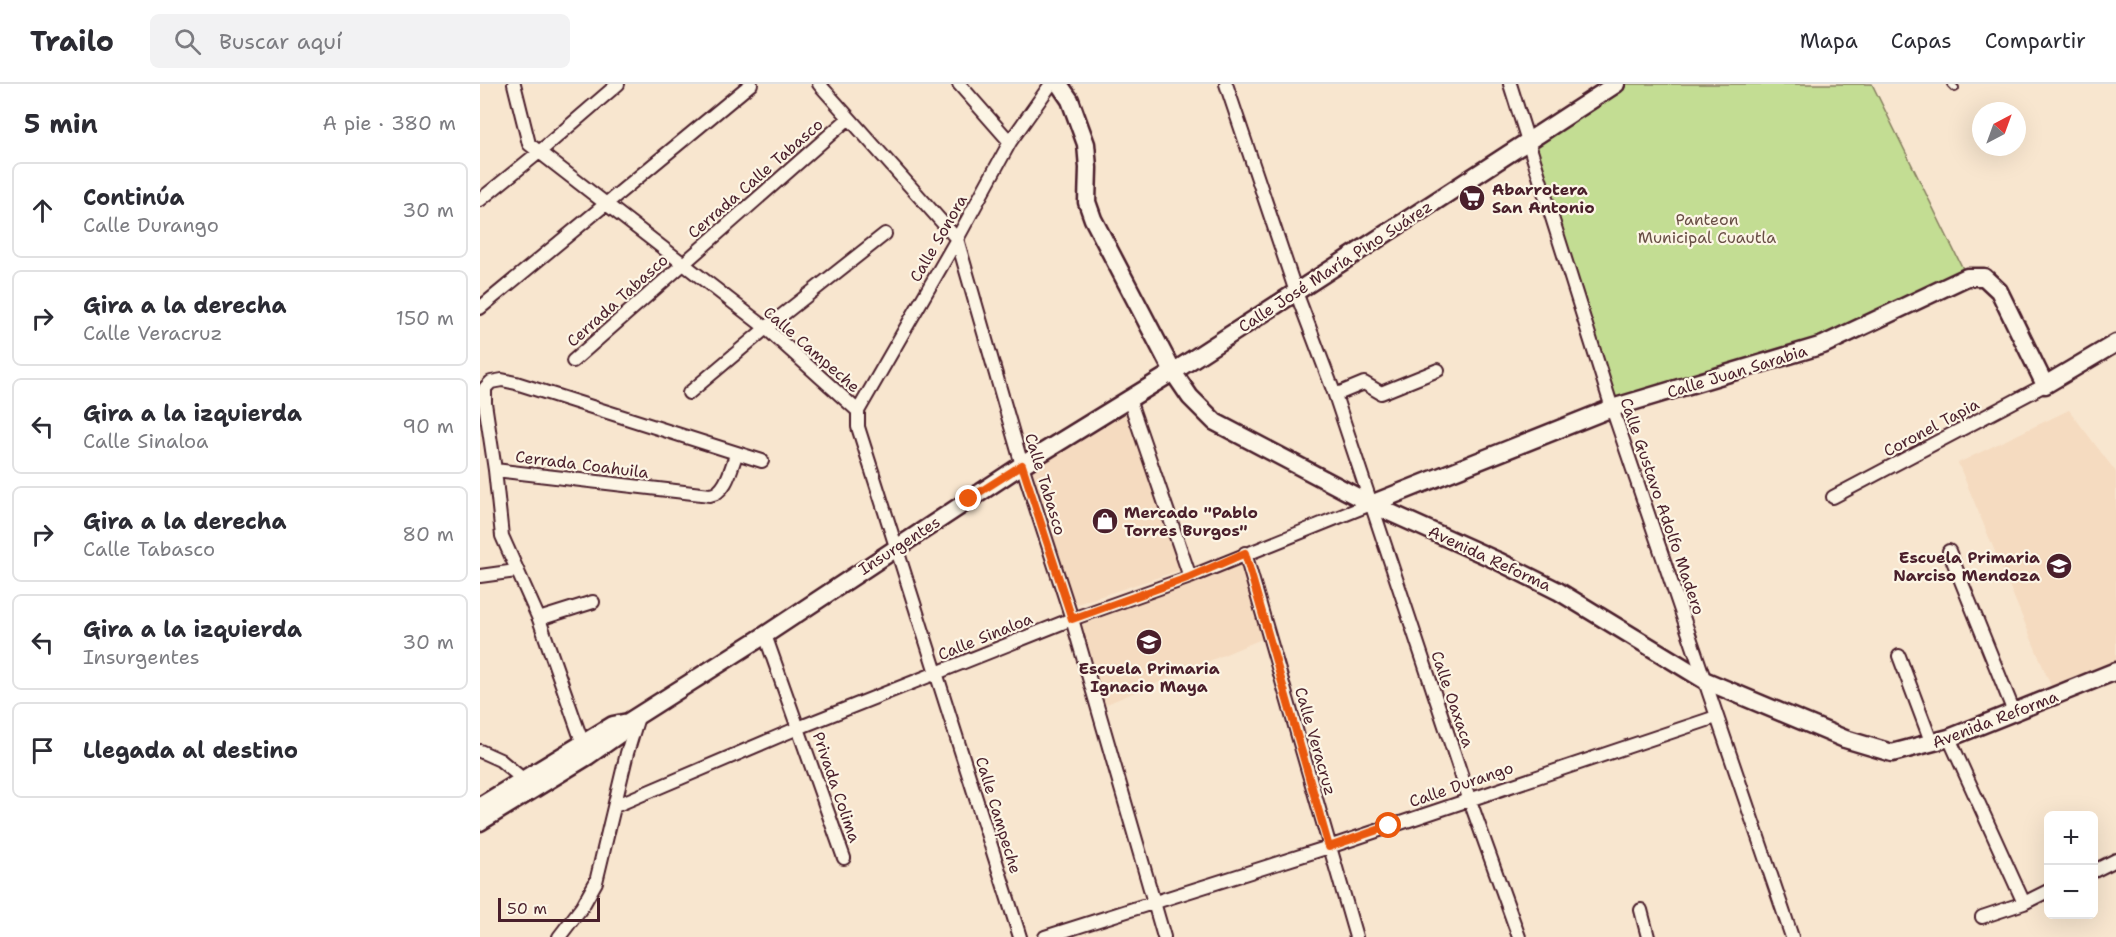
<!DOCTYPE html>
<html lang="es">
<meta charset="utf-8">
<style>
body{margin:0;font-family:"Shantell Sans",sans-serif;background:#f2f2f3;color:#2b2b33}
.controls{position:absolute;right:18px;bottom:18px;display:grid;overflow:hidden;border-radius:9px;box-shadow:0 6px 24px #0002}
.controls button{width:54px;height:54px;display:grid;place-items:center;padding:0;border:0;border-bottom:2px solid #e1e1e2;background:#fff;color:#2b2b33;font:30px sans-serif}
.compass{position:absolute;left:1492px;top:18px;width:54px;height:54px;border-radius:50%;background:#fff;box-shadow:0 6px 24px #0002;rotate:41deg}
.scale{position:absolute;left:18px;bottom:15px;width:102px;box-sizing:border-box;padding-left:6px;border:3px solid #4a1f2b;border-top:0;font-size:16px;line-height:21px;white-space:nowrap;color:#4a1f2b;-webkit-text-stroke:4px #fcf5e5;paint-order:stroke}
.stop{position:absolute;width:18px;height:18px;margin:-14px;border:4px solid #ea580c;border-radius:50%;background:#fff}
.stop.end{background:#ea580c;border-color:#fff;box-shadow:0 2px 6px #0008}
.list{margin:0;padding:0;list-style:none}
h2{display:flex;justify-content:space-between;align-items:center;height:78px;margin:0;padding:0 24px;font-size:26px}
h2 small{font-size:20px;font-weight:400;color:#7c7c81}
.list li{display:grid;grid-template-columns:39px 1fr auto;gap:18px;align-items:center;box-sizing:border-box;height:96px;margin:0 12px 12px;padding:0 12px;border:2px solid #e1e1e2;border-radius:9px}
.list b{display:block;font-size:22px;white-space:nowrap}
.list p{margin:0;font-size:20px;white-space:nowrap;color:#7c7c81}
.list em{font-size:20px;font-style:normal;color:#7c7c81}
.icon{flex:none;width:33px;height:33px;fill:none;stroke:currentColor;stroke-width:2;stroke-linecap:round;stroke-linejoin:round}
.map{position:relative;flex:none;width:1636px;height:853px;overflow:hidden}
header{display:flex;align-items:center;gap:36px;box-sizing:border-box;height:84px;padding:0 30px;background:#fff;border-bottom:2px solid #e1e1e2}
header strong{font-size:28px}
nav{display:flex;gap:33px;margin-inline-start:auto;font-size:21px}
.search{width:420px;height:54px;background:#f2f2f3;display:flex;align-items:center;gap:15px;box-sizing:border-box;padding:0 21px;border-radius:9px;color:#7c7c81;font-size:22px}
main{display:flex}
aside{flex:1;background:#fff}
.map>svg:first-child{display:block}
.built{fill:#f5dbc0}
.green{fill:#c3dd93;stroke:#867e5f;stroke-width:1.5}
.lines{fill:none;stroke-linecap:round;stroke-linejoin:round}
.lane-casing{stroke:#4a1f2b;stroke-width:10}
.street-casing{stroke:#4a1f2b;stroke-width:16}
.secondary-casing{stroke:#4a1f2b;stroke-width:21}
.lane{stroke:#fcf5e5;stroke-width:6}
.street{stroke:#fcf5e5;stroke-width:12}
.secondary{stroke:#fcf5e5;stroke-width:16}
.route{stroke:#ea580c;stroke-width:8}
.labels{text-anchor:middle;stroke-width:4.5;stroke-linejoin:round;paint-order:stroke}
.street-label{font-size:16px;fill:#4a1f2b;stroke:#fcf5e5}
.poi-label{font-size:16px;font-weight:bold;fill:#4a1f2b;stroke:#fcf5e5;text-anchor:start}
.park-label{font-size:16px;fill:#684e45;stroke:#fcf5e5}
</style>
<header>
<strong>Trailo</strong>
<div class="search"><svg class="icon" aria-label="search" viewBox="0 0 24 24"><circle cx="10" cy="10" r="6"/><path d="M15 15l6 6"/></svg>Buscar aquí</div>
<nav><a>Mapa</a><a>Capas</a><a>Compartir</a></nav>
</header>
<main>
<aside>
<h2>5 min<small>A pie · 380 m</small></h2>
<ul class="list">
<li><svg class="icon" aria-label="ahead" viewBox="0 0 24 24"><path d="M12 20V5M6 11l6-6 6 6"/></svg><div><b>Continúa</b><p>Calle Durango</p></div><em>30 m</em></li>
<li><svg class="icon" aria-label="right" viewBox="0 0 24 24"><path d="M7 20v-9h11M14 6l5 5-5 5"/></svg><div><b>Gira a la derecha</b><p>Calle Veracruz</p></div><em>150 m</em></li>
<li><svg class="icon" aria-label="left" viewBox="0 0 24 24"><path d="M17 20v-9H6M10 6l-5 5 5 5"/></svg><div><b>Gira a la izquierda</b><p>Calle Sinaloa</p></div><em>90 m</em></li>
<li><svg class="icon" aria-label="right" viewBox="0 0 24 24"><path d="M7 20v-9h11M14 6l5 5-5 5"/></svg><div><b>Gira a la derecha</b><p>Calle Tabasco</p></div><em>80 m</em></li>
<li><svg class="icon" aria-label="left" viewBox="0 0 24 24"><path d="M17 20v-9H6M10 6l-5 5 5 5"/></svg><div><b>Gira a la izquierda</b><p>Insurgentes</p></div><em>30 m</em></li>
<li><svg class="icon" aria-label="arrive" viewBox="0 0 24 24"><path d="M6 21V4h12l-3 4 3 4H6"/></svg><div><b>Llegada al destino</b></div></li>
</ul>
</aside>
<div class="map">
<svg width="1636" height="853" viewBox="0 0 1636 853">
<rect width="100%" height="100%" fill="#f8e6cf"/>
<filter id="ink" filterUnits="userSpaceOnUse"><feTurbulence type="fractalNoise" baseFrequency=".0167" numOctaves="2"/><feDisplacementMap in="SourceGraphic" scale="12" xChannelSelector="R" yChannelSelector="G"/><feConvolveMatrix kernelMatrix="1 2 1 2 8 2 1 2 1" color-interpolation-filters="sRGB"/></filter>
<g filter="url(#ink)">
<path class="built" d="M1589 326 1636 388V576L1571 602 1478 379Z
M645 327 700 486 594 521 550 388Z
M761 478 784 554 622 622 599 542Z"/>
<path class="green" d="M1136 0H1392L1487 193 1343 261 1132 324 1048 57Z"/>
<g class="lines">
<defs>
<path id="lane" d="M1471 0 1475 4"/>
<path id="street" d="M34 0 49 60 286 244 378 327
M339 0 477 155 542 381 592 535 684 853
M479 0 530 58
M746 0 816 208 855 311 989 714 1039 853
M1030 0 1132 324 1312 853
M0 116 58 69 138 0
M0 224 271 0
M93 277 369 34
M209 309 286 244 405 150
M855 311 884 299 901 309 958 286
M649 315 710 493
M15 386 230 411C246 409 251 384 256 371
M1353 413 1565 301
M1469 467 1534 628
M765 469 876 853
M0 492 36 487
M59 535 113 518
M285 551 364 774
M1419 572 1452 660
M1469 654 1544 819
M105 666 59 535 22 452 15 386 5 319V304L11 298 22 296 36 299 282 377
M0 667 20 676 44 696
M135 722 318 644 592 535 710 493 891 420
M1614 787 1636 776
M1161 826 1168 853
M1502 833 1544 819 1568 807
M79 853 102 823 116 798 147 669 158 633
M540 853 378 343V327L477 155 530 58 571 0
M565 853 849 763 1236 633"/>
<path id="secondary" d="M579 0 590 16 606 60 608 84 607 118 613 135 693 288 710 313 735 338 891 420 1018 477 1078 507 1226 597 1365 655 1412 669 1469 654 1636 587
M891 420 1132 324 1343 261 1487 193H1504L1519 207 1565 301 1636 259
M0 722 133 641 148 638
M0 738 108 672 138 651 148 638 285 551 542 381 693 288 1136 0"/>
</defs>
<use href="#lane" class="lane-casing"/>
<use href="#street" class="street-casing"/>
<use href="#secondary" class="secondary-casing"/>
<use href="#lane" class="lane"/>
<use href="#street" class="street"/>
<use href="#secondary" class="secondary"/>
</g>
</g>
<g class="lines" filter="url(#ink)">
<path class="route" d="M489 415 542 381 592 535 710 493 765 469 849 763 909 742"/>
</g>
<defs>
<symbol id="supermarket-disc" viewBox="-11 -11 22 22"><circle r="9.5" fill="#4a1f2b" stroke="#fcf5e5"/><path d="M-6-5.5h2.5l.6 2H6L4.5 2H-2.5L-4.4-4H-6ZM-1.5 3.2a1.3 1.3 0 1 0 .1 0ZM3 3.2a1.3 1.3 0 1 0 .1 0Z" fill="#fff"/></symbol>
<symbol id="shop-disc" viewBox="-11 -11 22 22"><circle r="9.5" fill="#4a1f2b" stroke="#fcf5e5"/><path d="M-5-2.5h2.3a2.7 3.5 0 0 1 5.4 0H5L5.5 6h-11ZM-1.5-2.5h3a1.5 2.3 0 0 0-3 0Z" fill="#fff"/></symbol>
<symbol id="school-disc" viewBox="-11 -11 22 22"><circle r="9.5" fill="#4a1f2b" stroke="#fcf5e5"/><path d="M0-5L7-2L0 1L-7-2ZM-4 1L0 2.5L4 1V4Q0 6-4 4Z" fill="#fff"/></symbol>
</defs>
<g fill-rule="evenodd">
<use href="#supermarket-disc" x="977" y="99" width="30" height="30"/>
<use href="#shop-disc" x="610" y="422" width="30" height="30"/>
<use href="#school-disc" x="1564" y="467" width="30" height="30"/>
<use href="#school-disc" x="654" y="543" width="30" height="30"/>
</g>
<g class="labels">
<g class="street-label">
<text transform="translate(275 94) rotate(-41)" y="6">Cerrada Calle Tabasco</text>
<text transform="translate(458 154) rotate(-60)" y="6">Calle Sonora</text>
<text transform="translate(855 182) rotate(-33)" y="6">Calle José María Pino Suárez</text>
<text transform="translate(137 216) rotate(-42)" y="6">Cerrada Tabasco</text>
<text transform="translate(332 265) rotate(41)" y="6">Calle Campeche</text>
<text transform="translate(1257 287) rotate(-17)" y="6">Calle Juan Sarabia</text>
<text transform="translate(1451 343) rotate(-28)" y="6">Coronel Tapia</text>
<text transform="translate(102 380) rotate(7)" y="6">Cerrada Coahuila</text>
<text transform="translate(566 400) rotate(73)" y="6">Calle Tabasco</text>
<text transform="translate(1183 422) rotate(71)" y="6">Calle Gustavo Adolfo Madero</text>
<text transform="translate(419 461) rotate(-33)" y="6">Insurgentes</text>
<text transform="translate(1010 474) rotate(25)" y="6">Avenida Reforma</text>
<text transform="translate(505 552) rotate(-22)" y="6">Calle Sinaloa</text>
<text transform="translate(973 615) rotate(71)" y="6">Calle Oaxaca</text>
<text transform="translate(1515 635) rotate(-21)" y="6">Avenida Reforma</text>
<text transform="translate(836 657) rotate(74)" y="6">Calle Veracruz</text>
<text transform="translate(981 700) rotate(-19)" y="6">Calle Durango</text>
<text transform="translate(357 703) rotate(71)" y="6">Privada Colima</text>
<text transform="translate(519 731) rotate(73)" y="6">Calle Campeche</text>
</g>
<g class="poi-label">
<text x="1012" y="111">Abarrotera<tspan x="1012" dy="18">San Antonio</tspan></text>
<text x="644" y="434">Mercado "Pablo<tspan x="644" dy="18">Torres Burgos"</tspan></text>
<text x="1560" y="479" text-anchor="end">Escuela Primaria<tspan x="1560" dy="18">Narciso Mendoza</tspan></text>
<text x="669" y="590" text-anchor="middle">Escuela Primaria<tspan x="669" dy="18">Ignacio Maya</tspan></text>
</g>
<g class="park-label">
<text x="1227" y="141">Panteon<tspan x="1227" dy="18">Municipal Cuautla</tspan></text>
</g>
</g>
</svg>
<div class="controls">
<button>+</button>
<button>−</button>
</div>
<svg class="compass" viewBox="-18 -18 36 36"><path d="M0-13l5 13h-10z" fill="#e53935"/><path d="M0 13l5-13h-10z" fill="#7c7c81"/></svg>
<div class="scale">50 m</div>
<div class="stop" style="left:909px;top:742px"></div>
<div class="stop end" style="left:489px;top:415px"></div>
</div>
</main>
